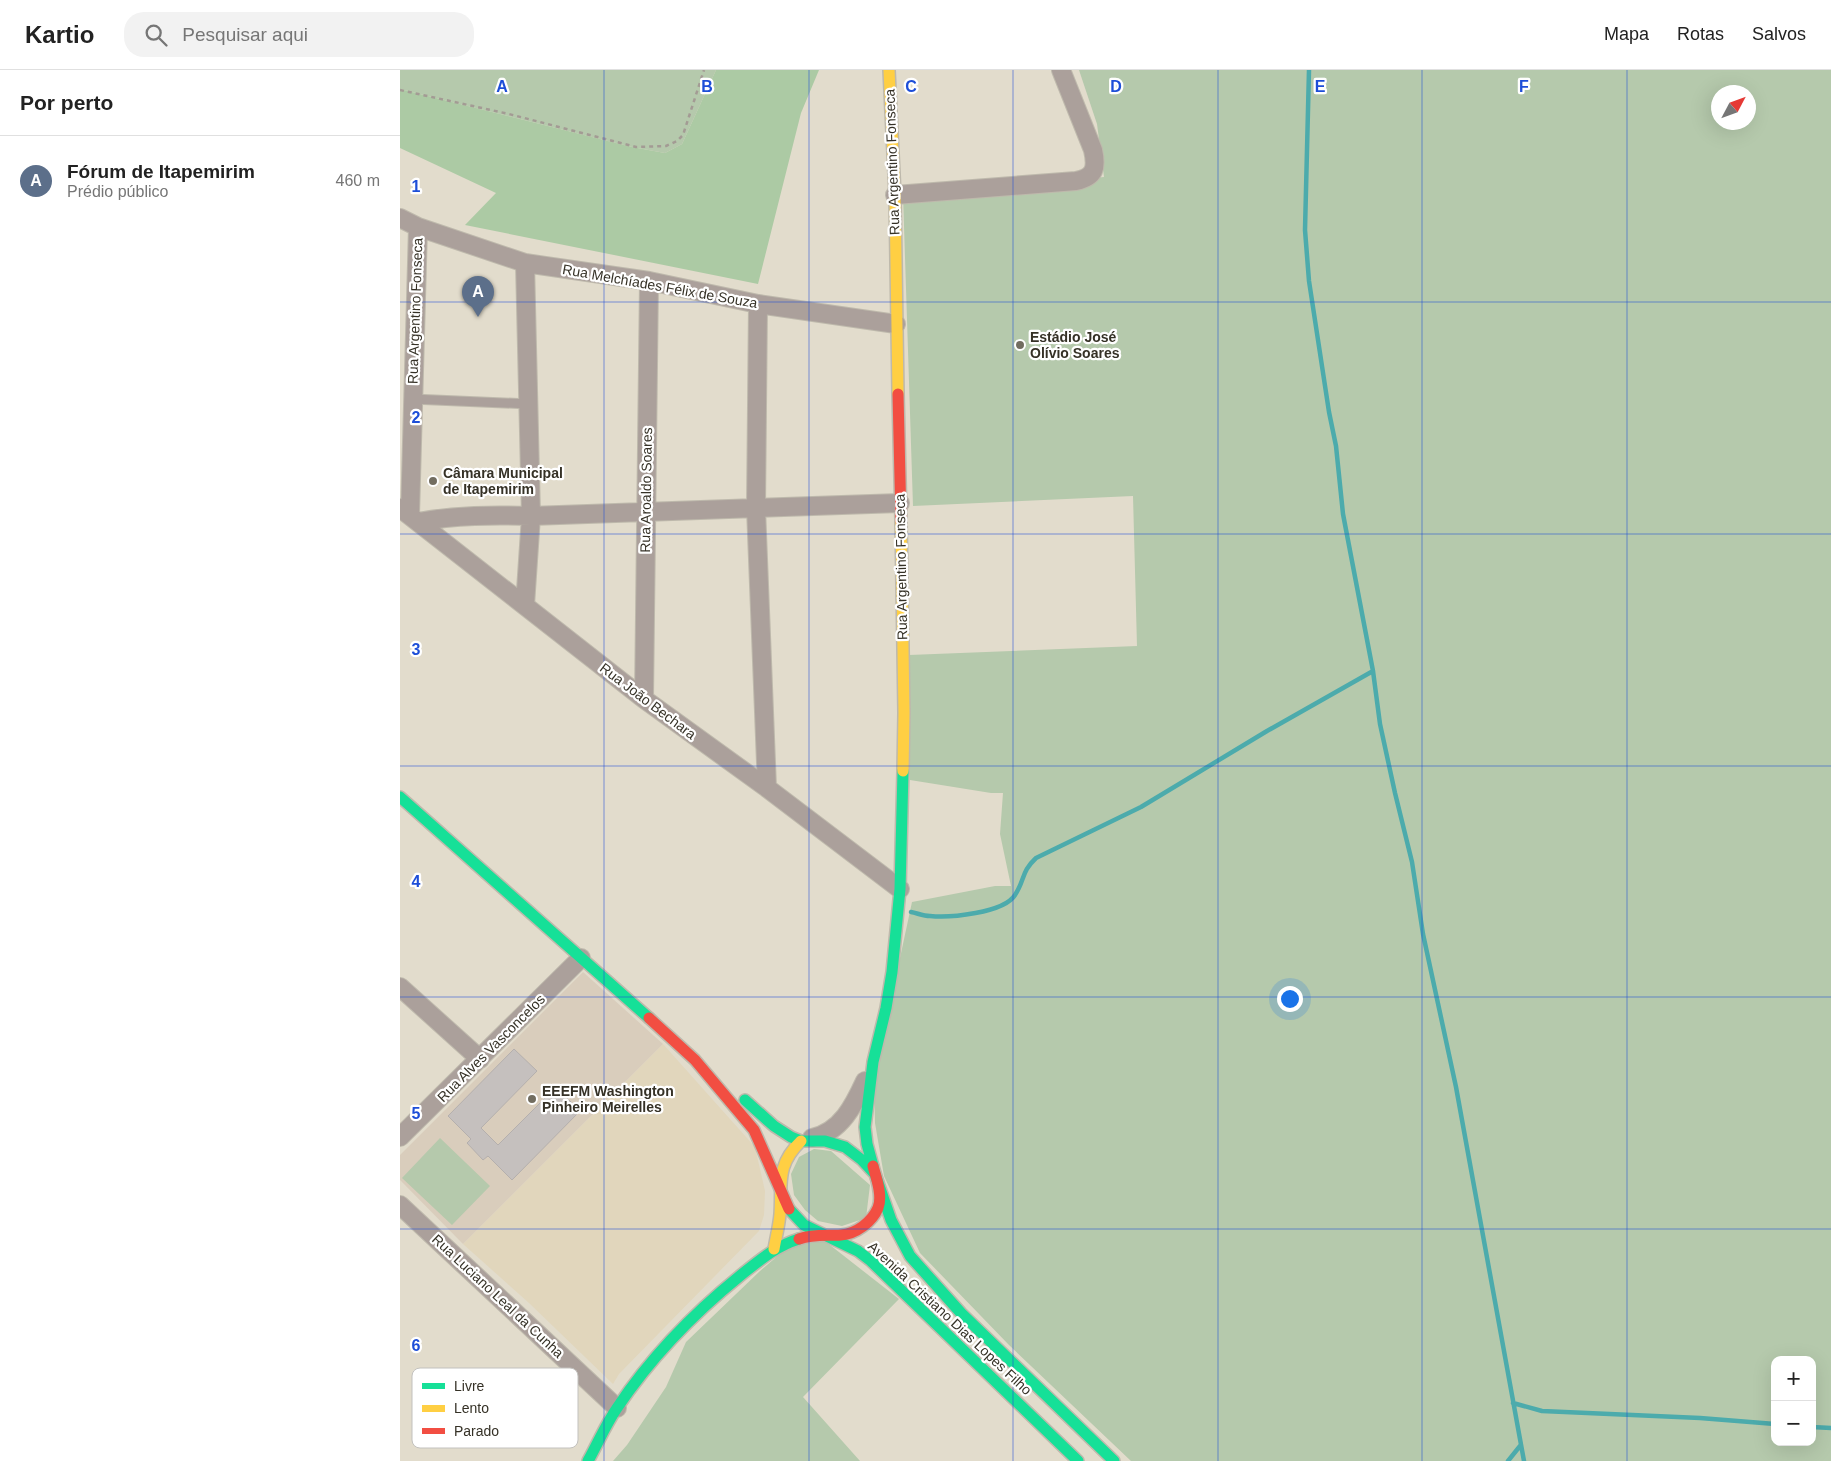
<!DOCTYPE html>
<html lang="pt">
<meta charset="utf-8">
<style>
body{margin:0;font-family:Arial,sans-serif;background:#f2f2f2;color:#222}
.controls{position:absolute;right:15px;bottom:15px;display:grid;overflow:hidden;border-radius:10px;box-shadow:0 5px 20px #0002}
.controls button{width:45px;height:45px;display:grid;place-items:center;padding:0;border:0;border-bottom:1px solid #e0e0e0;background:#fff;color:#222;font:25px sans-serif}
.compass{position:absolute;left:1311px;top:15px;width:45px;height:45px;border-radius:50%;background:#fff;box-shadow:0 5px 20px #0002;rotate:49deg}
.you{position:absolute;left:889px;top:928px;width:18px;height:18px;margin:-12px;border:4px solid #fff;border-radius:50%;background:#1a73e8;box-shadow:0 0 0 8px #1a73e833}
.badge{display:grid;place-items:center;width:32px;height:32px;border-radius:50%;background:#2563eb;color:#fff;font-size:16px;font-weight:700}
.pin{position:absolute;translate:-50% -41px;filter:drop-shadow(0 1px 2px #0008)}
.pin::after{content:'';position:absolute;top:26px;width:18px;height:15px;background:inherit;clip-path:polygon(0 0,100% 0,50% 100%)}
.list{margin:0;padding:0;list-style:none}
h2{display:flex;justify-content:space-between;align-items:center;height:65px;margin:0;padding:0 20px;font-size:21px}
h2 small{font-size:16px;font-weight:400;color:#767676}
.list li{display:grid;grid-template-columns:32px 1fr auto;gap:15px;align-items:center;box-sizing:border-box;height:90px;padding:0 20px;border-top:1px solid #e0e0e0}
.list b{display:block;font-size:19px;white-space:nowrap}
.list p{margin:0;font-size:16px;white-space:nowrap;color:#767676}
.list em{font-size:16px;font-style:normal;color:#767676}
.icon{flex:none;width:28px;height:28px;fill:none;stroke:currentColor;stroke-width:2;stroke-linecap:round;stroke-linejoin:round}
.map{position:relative;flex:none;width:1431px;height:1391px;overflow:hidden}
header{display:flex;align-items:center;gap:30px;box-sizing:border-box;height:70px;padding:0 25px;background:#fff;border-bottom:1px solid #e0e0e0}
header strong{font-size:24px}
nav{display:flex;gap:28px;margin-inline-start:auto;font-size:18px}
.search{width:350px;height:45px;background:#f2f2f2;display:flex;align-items:center;gap:12px;box-sizing:border-box;padding:0 18px;border-radius:20px;color:#767676;font-size:19px}
main{display:flex}
aside{flex:1;background:#fff}
.map>svg:first-child{display:block}
.built{fill:#e1d6bc}
.education{fill:#d9cdbc}
.green{fill:#b5c9ac;fill-rule:evenodd}
.forest{fill:#accaa4}
.lines{fill:none;stroke-linecap:round;stroke-linejoin:round}
.stream{stroke:#4cabac;stroke-width:4.5}
.building{fill:#c5c0be;stroke:#b4afad}
.lane-casing{stroke:#beb9ac;stroke-width:11}
.street-casing{stroke:#beb9ac;stroke-width:20}
.fast-casing{stroke:#beb9ac;stroke-width:14}
.slow-casing{stroke:#beb9ac;stroke-width:14}
.jam-casing{stroke:#beb9ac;stroke-width:14}
.path{stroke:#a39b94;stroke-width:2.5;stroke-dasharray:4 4;stroke-linecap:butt}
.lane{stroke:#aba09b;stroke-width:9}
.street{stroke:#aba09b;stroke-width:18}
.fast{stroke:#16e098;stroke-width:11}
.slow{stroke:#ffcf43;stroke-width:11}
.jam{stroke:#f24e42;stroke-width:11}
.grid{fill:none;stroke:#1d4ed8;stroke-width:1;stroke-opacity:0.55}
.poi-dot{fill:#726d60;stroke:#fff;stroke-width:2}
.labels{text-anchor:middle;stroke-width:4.5;stroke-linejoin:round;paint-order:stroke}
.street-label{font-size:14px;fill:#353126;stroke:#fff}
.poi-label{font-size:14px;font-weight:bold;fill:#353126;stroke:#fff;text-anchor:start}
.key{fill:#fff;stroke:#c2c1be;stroke-width:1}
.key-label{font-size:14px;fill:#353126}
.grid-label{font-size:16px;text-anchor:middle;font-weight:bold;fill:#1d4ed8;stroke:#fff;stroke-width:4.5;stroke-linejoin:round;paint-order:stroke}
</style>
<header>
<strong>Kartio</strong>
<div class="search"><svg class="icon" aria-label="search" viewBox="0 0 24 24"><circle cx="10" cy="10" r="6"/><path d="M15 15l6 6"/></svg>Pesquisar aqui</div>
<nav><a>Mapa</a><a>Rotas</a><a>Salvos</a></nav>
</header>
<main>
<aside>
<h2>Por perto<small></small></h2>
<ul class="list">
<li><span class="badge" style="background:#5c6f8a">A</span><div><b>Fórum de Itapemirim</b><p>Prédio público</p></div><em>460 m</em></li>
</ul>
</aside>
<div class="map">
<svg width="1431" height="1391" viewBox="0 0 1431 1391">
<rect width="100%" height="100%" fill="#e2dccc"/>
<path class="built" d="M263 974 355 1077 365 1121 364 1145 359 1161 219 1304 213 1314 129 1233 63 1174Z"/>
<path class="education" d="M183 902 263 974 63 1174 0 1110V1085Z"/>
<path class="green" d="M0 0H316L282 74 265 83 232 77 0 19Z
M679 0H1431V1391H731L609 1275 520 1183 484 1106 475 1053 474 1009 512 832 595 816H611L600 764 603 723H591L510 710 509 585 737 576 733 426 513 436 503 125 704 107 697 54ZM1318 22H1348V52H1318ZM1375 1290H1412V1372H1375Z
M40 1068 90 1116 52 1155 2 1108Z
M414 1079 431 1081 470 1115 466 1148 442 1156 418 1151 405 1140 394 1125 391 1104 399 1087Z
M421 1168 499 1229 403 1327 460 1391H213L227 1375 266 1317 286 1272 360 1201 387 1178Z"/>
<path class="forest" d="M316 0H419L401 43 358 214 65 155 96 123 0 78V19L232 77 265 83 282 74Z"/>
<g class="lines">
<path class="stream" d="M909 0 905 160 909 211 929 342 936 376 943 444 973 601 980 654 995 723 1012 792 1023 864 1056 1017 1124 1391
M511 842C517 843 523 846 530 846 549 848 604 843 615 825 625 810 621 802 636 788L741 737 867 661 973 601
M1113 1333 1142 1341 1300 1348 1375 1354
M1412 1357 1431 1358
M1108 1391 1120 1376"/>
</g>
<path class="building" d="M114 979 137 1001 81 1058 98 1075 156 1017 180 1041 112 1110 88 1086 83 1090 67 1073 71 1069 48 1046Z"/>
<g class="lines">
<defs>
<path id="lane" d="M12 329 129 334"/>
<path id="street" d="M495 125 676 111C695 107 697 98 693 80L661 0
M0 148 18 157 125 193 249 211 358 234 496 254
M125 193 131 446 125 535
M358 234 356 438 367 718
M0 438 244 629 367 718 500 819
M10 445 18 157
M18 452C56 445 93 445 131 446L500 433
M244 629 249 211
M0 917 80 989
M0 1067 181 888
M412 1068C441 1062 454 1035 465 1011
M0 1135 217 1338"/>
<path id="fast" d="M0 727 249 948
M345 1030 374 1056 391 1067 401 1071H425L445 1077 462 1090 475 1104 491 1150 510 1186 561 1243 714 1391
M473 1096 467 1074 465 1057 473 992 486 938 492 902 500 819 503 701
M389 1139 404 1155 458 1181 471 1191 678 1391
M188 1391C198 1373 206 1354 217 1338 251 1287 294 1243 341 1205 360 1190 376 1176 399 1169"/>
<path id="slow" d="M489 0 495 125 498 324
M501 451 504 643 503 701
M374 1179C376 1167 379 1156 380 1144 382 1113 376 1095 401 1071"/>
<path id="jam" d="M498 324 501 451
M249 948 295 990 354 1060 389 1139
M399 1169C413 1164 426 1166 441 1165 456 1164 472 1152 478 1138 483 1126 476 1107 473 1096"/>
</defs>
<use href="#lane" class="lane-casing"/>
<use href="#street" class="street-casing"/>
<use href="#fast" class="fast-casing"/>
<use href="#slow" class="slow-casing"/>
<use href="#jam" class="jam-casing"/>
<path class="path" d="M0 20 109 44 236 77 266 76 277 71 283 65 304 0"/>
<use href="#lane" class="lane"/>
<use href="#street" class="street"/>
<use href="#fast" class="fast"/>
<use href="#slow" class="slow"/>
<use href="#jam" class="jam"/>
</g>
<path class="grid" d="M204 0V1391M409 0V1391M613 0V1391M818 0V1391M1022 0V1391M1227 0V1391M0 232H1431M0 464H1431M0 696H1431M0 927H1431M0 1159H1431"/>
<g class="poi-dot">
<circle cx="620" cy="275" r="5"/>
<circle cx="33" cy="411" r="5"/>
<circle cx="132" cy="1029" r="5"/>
</g>
<g class="labels">
<g class="street-label">
<text transform="translate(492 92) rotate(-92)" y="5">Rua Argentino Fonseca</text>
<text transform="translate(260 216) rotate(10)" y="5">Rua Melchíades Félix de Souza</text>
<text transform="translate(15 241) rotate(-88)" y="5">Rua Argentino Fonseca</text>
<text transform="translate(246 420) rotate(-89)" y="5">Rua Aroaldo Soares</text>
<text transform="translate(501 497) rotate(-91)" y="5">Rua Argentino Fonseca</text>
<text transform="translate(248 631) rotate(37)" y="5">Rua João Bechara</text>
<text transform="translate(91 978) rotate(-45)" y="5">Rua Alves Vasconcelos</text>
<text transform="translate(98 1226) rotate(43)" y="5">Rua Luciano Leal da Cunha</text>
<text transform="translate(550 1248) rotate(43)" y="5">Avenida Cristiano Dias Lopes Filho</text>
</g>
<g class="poi-label">
<text x="630" y="272">Estádio José<tspan x="630" dy="16">Olívio Soares</tspan></text>
<text x="43" y="408">Câmara Municipal<tspan x="43" dy="16">de Itapemirim</tspan></text>
<text x="142" y="1026">EEEFM Washington<tspan x="142" dy="16">Pinheiro Meirelles</tspan></text>
</g>
</g>
<rect x="12" y="1298" width="166" height="80" rx="8" class="key"/>
<rect x="22" y="1313" width="23" height="6" fill="#16e098"/>
<rect x="22" y="1335" width="23" height="7" fill="#ffcf43"/>
<rect x="22" y="1358" width="23" height="6" fill="#f24e42"/>
<g class="key-label">
<text x="54" y="1321">Livre</text>
<text x="54" y="1343">Lento</text>
<text x="54" y="1366">Parado</text>
</g>
<g class="grid-label">
<text x="102" y="22">A</text>
<text x="307" y="22">B</text>
<text x="511" y="22">C</text>
<text x="716" y="22">D</text>
<text x="920" y="22">E</text>
<text x="1124" y="22">F</text>
<text x="16" y="122">1</text>
<text x="16" y="353">2</text>
<text x="16" y="585">3</text>
<text x="16" y="817">4</text>
<text x="16" y="1049">5</text>
<text x="16" y="1281">6</text>
</g>
</svg>
<div class="controls">
<button>+</button>
<button>−</button>
</div>
<svg class="compass" viewBox="-18 -18 36 36"><path d="M0-13l5 13h-10z" fill="#e53935"/><path d="M0 13l5-13h-10z" fill="#767676"/></svg>
<div class="you"></div>
<div class="pin badge" style="left:78px;top:247px;background:#5c6f8a">A</div>
</div>
</main>
